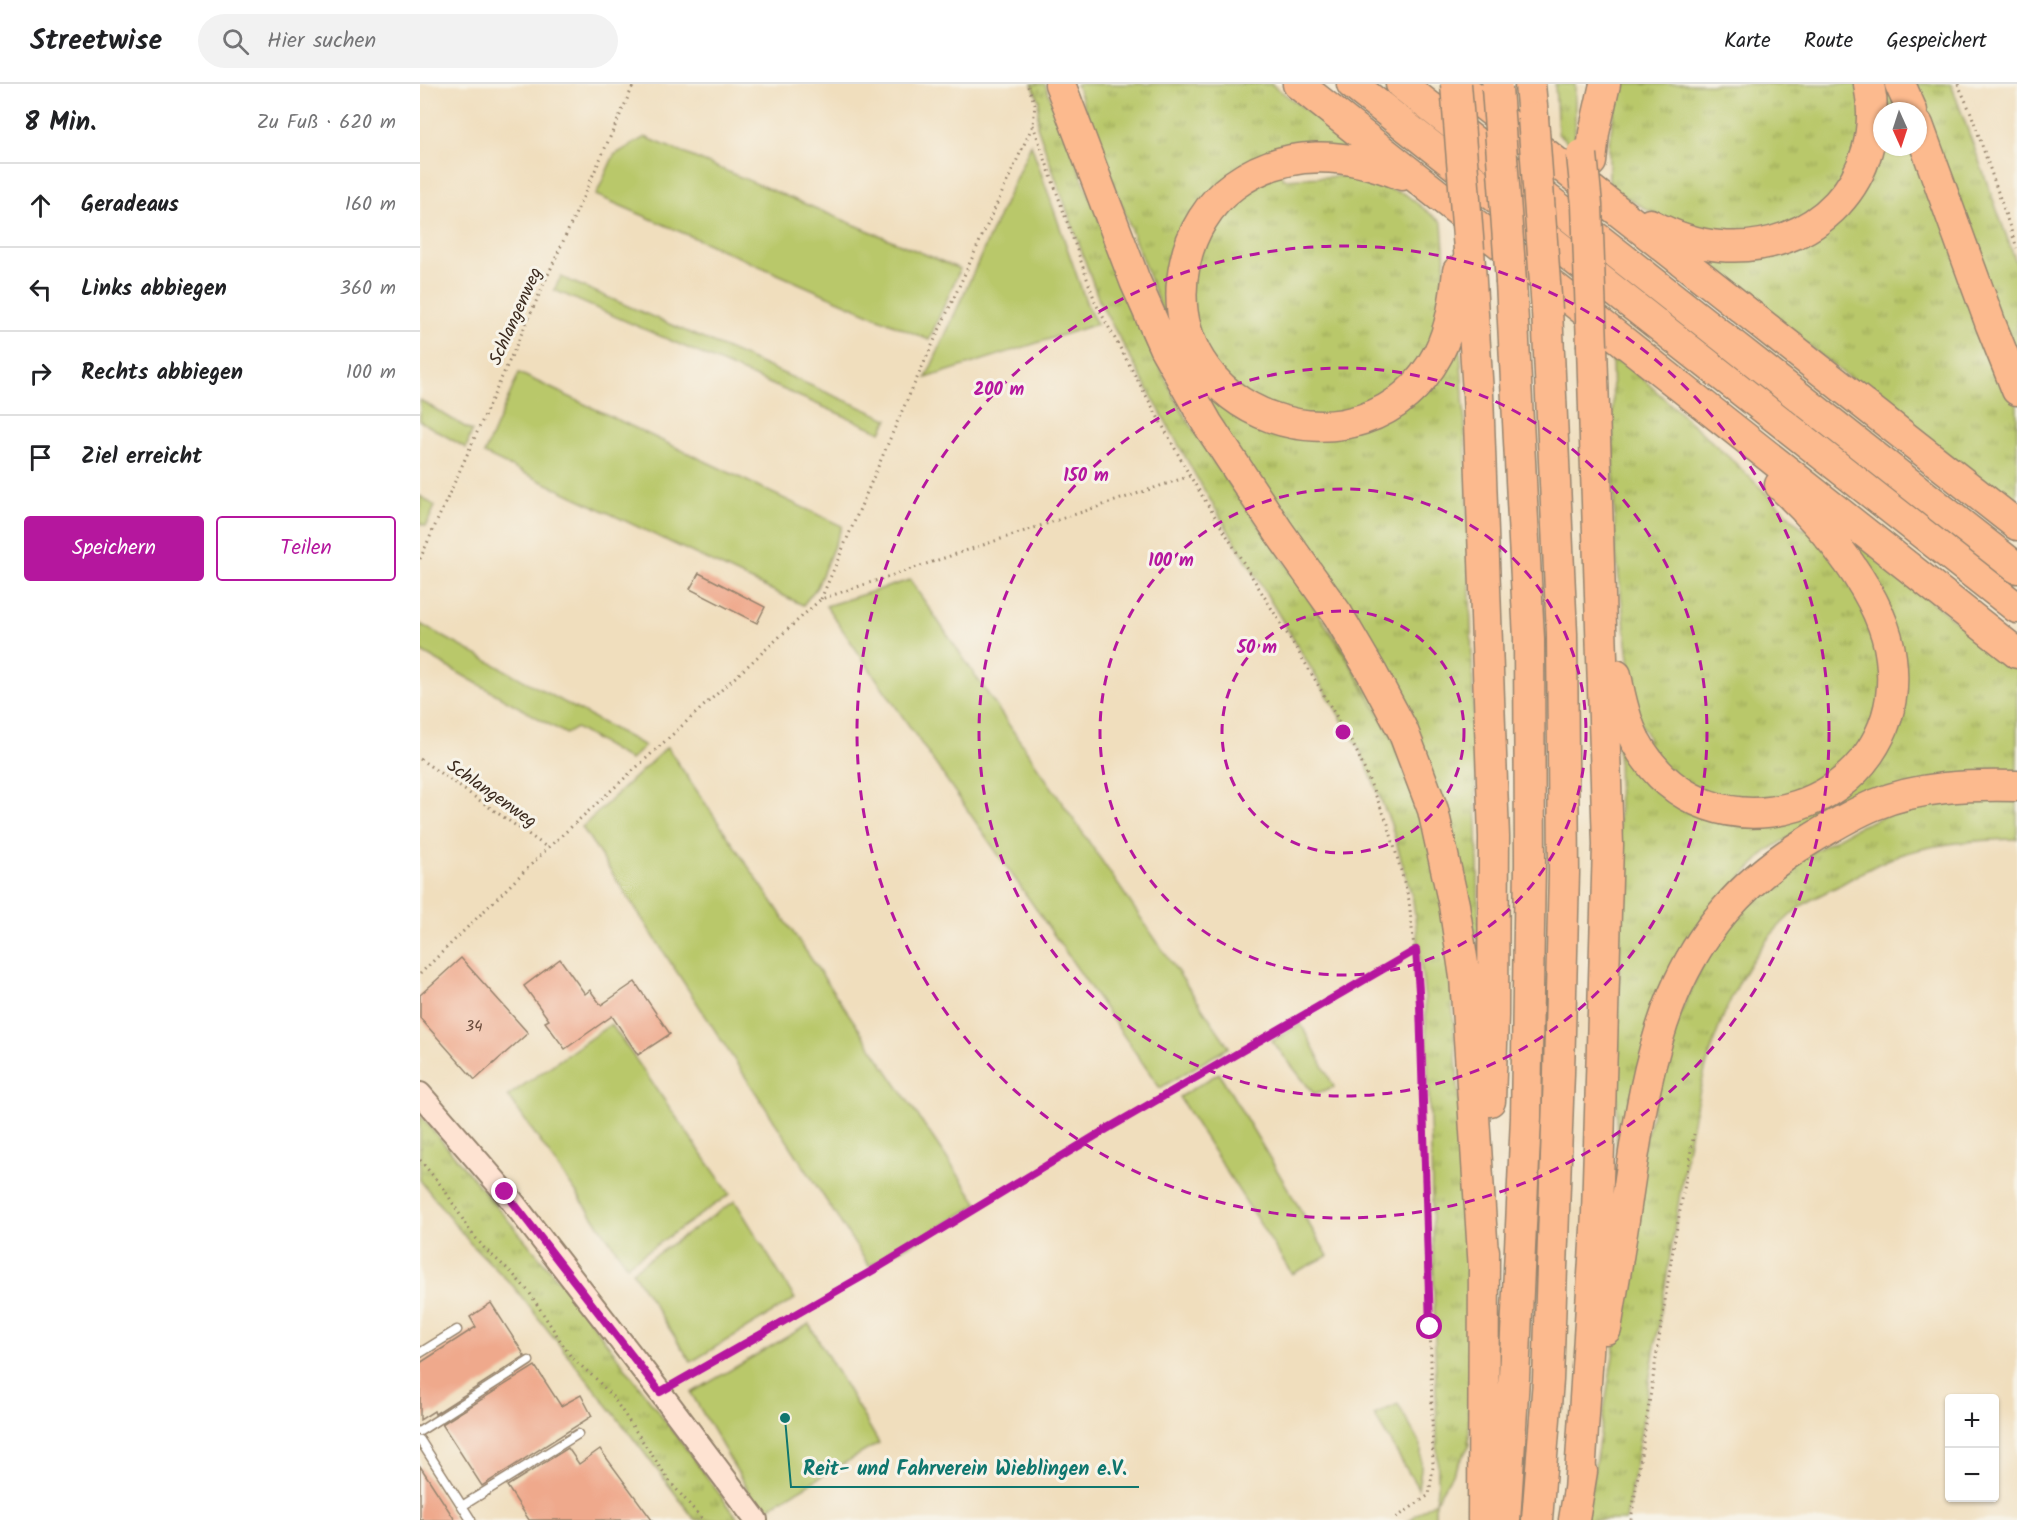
<!DOCTYPE html>
<html lang="de">
<meta charset="utf-8">
<style>
body{margin:0;font-family:Kalam,sans-serif;background:#f2f2f2;color:#202124}
.controls{position:absolute;right:18px;bottom:18px;display:grid;overflow:hidden;border-radius:6px;box-shadow:0 2px 4px #0004}
.controls button{width:54px;height:54px;display:grid;place-items:center;padding:0;border:0;border-bottom:2px solid #e0e0e0;background:#fff;color:#202124;font:30px sans-serif}
.compass{position:absolute;left:1453px;top:18px;width:54px;height:54px;border-radius:50%;background:#fff;box-shadow:0 2px 4px #0004;rotate:177deg}
.stop{position:absolute;width:18px;height:18px;margin:-14px;border:4px solid #b5179e;border-radius:50%;background:#fff}
.stop.end{background:#b5179e;border-color:#fff;box-shadow:0 2px 6px #0008}
.list{margin:0;padding:0;list-style:none}
h2{display:flex;justify-content:space-between;align-items:center;height:78px;margin:0;padding:0 24px;font-size:26px}
h2 small{font-size:20px;font-weight:400;color:#757577}
.list li{display:grid;grid-template-columns:39px 1fr auto;gap:18px;align-items:center;box-sizing:border-box;height:84px;padding:0 24px;border-top:2px solid #e0e0e0}
.list b{display:block;font-size:22px;white-space:nowrap}
.list em{font-size:20px;font-style:normal;color:#757577}
.actions{display:flex;gap:12px;padding:18px 24px}
.actions a{flex:1;padding:14px 0;border:2px solid #b5179e;border-radius:6px;text-align:center;font-size:21px;color:#b5179e}
.actions .main{background:#b5179e;color:#fff}
.icon{flex:none;width:33px;height:33px;fill:none;stroke:currentColor;stroke-width:2;stroke-linecap:round;stroke-linejoin:round}
.map{position:relative;flex:none;width:1597px;height:1436px;overflow:hidden}
header{display:flex;align-items:center;gap:36px;box-sizing:border-box;height:84px;padding:0 30px;background:#fff;border-bottom:2px solid #e0e0e0}
header strong{font-size:28px}
nav{display:flex;gap:33px;margin-inline-start:auto;font-size:21px}
.search{width:420px;height:54px;background:#f2f2f2;display:flex;align-items:center;gap:15px;box-sizing:border-box;padding:0 21px;border-radius:33px;color:#757577;font-size:22px}
main{display:flex}
aside{flex:1;background:#fff}
.map>svg:first-child{display:block}
.grass{fill:url(#grass-tufts);stroke:#7a7944;stroke-width:1.5;fill-rule:evenodd}
.garden{fill:#b9c86a;stroke:#7a7944;stroke-width:1.5}
.building{fill:#efa98c}
.lines{fill:none;stroke-linecap:round;stroke-linejoin:round}
.service-casing{stroke:#96846e;stroke-width:11}
.secondary-casing{stroke:#96846e;stroke-width:26}
.motorway-casing{stroke:#96846e;stroke-width:33}
.path{stroke:#96846e;stroke-width:3;stroke-dasharray:1.5 4.5;stroke-linecap:butt}
.service{stroke:#fff;stroke-width:8}
.secondary{stroke:#fee3d2;stroke-width:22}
.motorway{stroke:#fcba8e;stroke-width:30}
.motorway-bridge-casing{stroke:#96846e;stroke-width:33;stroke-linecap:butt}
.motorway-bridge{stroke:#fcba8e;stroke-width:30}
.route{stroke:#b5179e;stroke-width:8}
.ring{fill:none;stroke:#b5179e;stroke-width:3;stroke-dasharray:10 8}
.labels{text-anchor:middle;stroke-width:6;stroke-linejoin:round;paint-order:stroke}
.number-label{font-size:15px;fill:#684a3a}
.street-label{font-size:18px;fill:#3b2a1e;stroke:#f7f3e8}
.centre{fill:#b5179e;stroke:#f7f3e8;stroke-width:3}
.ring-label{font-size:18px;text-anchor:middle;font-weight:bold;fill:#b5179e;stroke:#f7f3e8;stroke-width:6;stroke-linejoin:round;paint-order:stroke}
.leader{fill:none;stroke:#0f766e;stroke-width:2}
.callout-dot{fill:#0f766e;stroke:#f7f3e8;stroke-width:2}
.callout-label{font-size:20px;text-anchor:middle;font-weight:bold;fill:#0f766e;stroke:#f7f3e8;stroke-width:6;stroke-linejoin:round;paint-order:stroke}
</style>
<header>
<strong>Streetwise</strong>
<div class="search"><svg class="icon" aria-label="search" viewBox="0 0 24 24"><circle cx="10" cy="10" r="6"/><path d="M15 15l6 6"/></svg>Hier suchen</div>
<nav><a>Karte</a><a>Route</a><a>Gespeichert</a></nav>
</header>
<main>
<aside>
<h2>8 Min.<small>Zu Fuß · 620 m</small></h2>
<ul class="list">
<li><svg class="icon" aria-label="ahead" viewBox="0 0 24 24"><path d="M12 20V5M6 11l6-6 6 6"/></svg><div><b>Geradeaus</b></div><em>160 m</em></li>
<li><svg class="icon" aria-label="left" viewBox="0 0 24 24"><path d="M17 20v-9H6M10 6l-5 5 5 5"/></svg><div><b>Links abbiegen</b></div><em>360 m</em></li>
<li><svg class="icon" aria-label="right" viewBox="0 0 24 24"><path d="M7 20v-9h11M14 6l5 5-5 5"/></svg><div><b>Rechts abbiegen</b></div><em>100 m</em></li>
<li><svg class="icon" aria-label="arrive" viewBox="0 0 24 24"><path d="M6 21V4h12l-3 4 3 4H6"/></svg><div><b>Ziel erreicht</b></div></li>
</ul>
<div class="actions"><a class="main">Speichern</a><a>Teilen</a></div>
</aside>
<div class="map">
<svg width="1597" height="1436" viewBox="0 0 1597 1436">
<defs>
<pattern id="grass-tufts" width="24" height="20" patternUnits="userSpaceOnUse" patternTransform="scale(1.5)"><rect width="24" height="20" fill="#b9c86a"/><path d="M3 7l-1-3M5 7V3M7 7l1-3M15 17l-1-3M17 17v-4M19 17l1-3" fill="none" stroke="#98a357"/></pattern>
</defs>
<rect width="100%" height="100%" fill="#f7f3e8"/>
<filter id="ink" filterUnits="userSpaceOnUse"><feTurbulence type="fractalNoise" baseFrequency=".0167" numOctaves="2"/><feDisplacementMap in="SourceGraphic" scale="12" xChannelSelector="R" yChannelSelector="G"/><feConvolveMatrix kernelMatrix="1 2 1 2 8 2 1 2 1" color-interpolation-filters="sRGB"/></filter>
<filter id="wash" filterUnits="userSpaceOnUse"><feTurbulence type="fractalNoise" baseFrequency=".008" numOctaves="4" result="noise"/><feDisplacementMap in="SourceGraphic" scale="24" xChannelSelector="R" yChannelSelector="G"/><feGaussianBlur stdDeviation="1.35" result="paint"/><feColorMatrix in="noise" values="0 0 0 0 0 0 0 0 0 0 0 0 0 0 0 0 0 1.4 0 .05"/><feComposite in="paint" operator="in"/></filter>
<g filter="url(#wash)">
<rect width="100%" height="100%" fill="#f0debd"/>
<path class="grass" d="M612 0H625L725 251 757 319 793 377 865 478 923 568 971 652 1003 735 1026 827 1050 1177 1049 1362 1015 1418 1018 1398 1011 1062 1005 914 993 816 971 740 940 666 777 394 680 219 617 42 619 16Z
M656 0H851L944 69 853 70 863 95 924 92 985 110 1022 139 1025 179 1018 232 1033 262 1040 264 1045 342 1058 779 1059 865 1039 776 776 299 744 233Z
M1135 0H1155V64L1138 50Z
M1199 0H1531L1597 181V426L1267 166 1389 157 1395 165 1378 138 1312 152 1253 141 1189 103V59ZM1462 27H1498V63H1462Z
M1192 267 1313 377 1384 446 1406 432 1470 485 1597 585V692L1403 732 1347 767 1305 811 1212 1011 1196 1069 1200 868 1198 646 1230 657 1216 630 1195 463Z
M1534 715H1597V755C1556 756 1511 759 1472 774 1454 781 1437 791 1420 801 1407 808 1392 814 1380 823 1288 895 1270 1046 1253 1154 1238 1248 1222 1342 1206 1436H1166L1206 1193 1222 1069 1254 943 1283 880 1313 837 1347 803 1387 771 1437 743 1483 725Z
M0 1031 151 1211 319 1436H275L210 1350 93 1202 50 1159 0 1096Z"/>
<path class="garden" d="M225 53 540 185 509 256 176 111 194 71Z
M611 60 668 224 677 240 506 294Z
M141 193 468 335 461 348 134 206Z
M99 289 422 442 397 503 383 521 64 370Z
M0 316 52 347 46 364 0 337Z
M0 412 15 422 6 442 0 439Z
M490 496 809 963 740 1004 406 522Z
M0 540 225 662 210 676 156 644 146 650 0 567Z
M247 663 558 1120 499 1156 449 1182 162 743Z
M191 940 310 1110 207 1181 88 1012Z
M881 940 914 1003 894 1010 852 957Z
M799 989 908 1172 872 1190 759 1013Z
M315 1117 375 1215 271 1278 212 1187Z
M389 1240 459 1359 341 1428 271 1309Z
M978 1320 1001 1362V1385L998 1404 954 1331Z
M1015 1418V1436H989Z"/>
<g id="blocks">
<path class="building" d="M279 489 345 523 337 539 270 505Z
M41 874 108 949 55 996 0 934V911Z
M140 875 165 910 170 906 181 921 215 898 250 950 218 971 192 932 145 965 125 938 129 936 104 902Z
M71 1219 105 1272 15 1330 14 1327 0 1336V1279L56 1243 50 1233Z
M115 1282 141 1322 161 1311 172 1332 62 1402 22 1340Z
M148 1364 159 1380 180 1365 232 1436H109L87 1402Z
M0 1382 35 1436H0Z"/>
</g>
</g>
<g filter="url(#ink)">
<use href="#blocks" fill-opacity="0" stroke="#96846e" stroke-width="1.5"/>
<g class="lines">
<defs>
<path id="service" d="M0 1269 37 1246
M0 1347 109 1277
M0 1356 51 1436
M42 1422 158 1350"/>
<path id="secondary" d="M0 1010 85 1108 240 1308 336 1436"/>
<path id="motorway" d="M640 0 715 197 744 263 787 339 859 448 918 531 952 589 983 647 1013 726 1034 821 1045 893 1064 1186
M878 0 1597 569
M932 0 1597 524
M981 0 1597 484
M1037 0 1597 441
M1110 0 1113 33
M1480 0 1492 27
M1498 41 1571 241 1597 306
M1171 78 1174 49 1185 0
M982 91C925 68 865 64 814 101 789 119 771 149 765 179 732 332 945 407 1018 270 1031 245 1035 215 1038 187
M1230 140C1251 151 1275 160 1300 162 1395 170 1468 95 1449 0
M1049 166 1058 310 1074 753 1073 932 1070 1017
M1196 591C1200 613 1205 636 1215 656 1286 790 1490 725 1471 574 1464 512 1404 442 1360 401
M1186 1245C1193 1202 1201 1159 1207 1115 1229 963 1248 841 1391 755 1411 743 1432 730 1454 721 1499 702 1550 701 1597 702
M1159 1407 1177 1129 1188 761 1172 262
M1063 1436 1064 1167
M1085 1436 1094 1294 1106 1033 1110 780 1109 555 1091 198
M1117 1436 1128 1296 1139 989 1144 789 1142 550 1127 226
M1154 1436 1162 1387"/>
</defs>
<use href="#service" class="service-casing"/>
<use href="#secondary" class="secondary-casing"/>
<use href="#motorway" class="motorway-casing"/>
<path class="path" d="M1538 0 1551 29 1597 164
M613 41 676 220 770 392 887 582 936 666 968 740 989 816 1000 921 1008 1127 1013 1383 1009 1411 973 1436
M0 475 214 0
M401 515 482 327 613 41 615 20 607 0
M0 675 128 764
M0 890 128 764 401 515 770 392
M0 1076 24 1105 50 1147 65 1165 91 1188 109 1208 151 1273 176 1295 192 1312 251 1399 283 1436
M256 1298 457 1184 685 1046 996 866
M1211 1436 1253 1165 1274 1050"/>
<use href="#service" class="service"/>
<use href="#secondary" class="secondary"/>
<use href="#motorway" class="motorway"/>
<defs>
<path id="motorway-bridge" d="M1036 0 1049 166
M1077 4 1091 198
M1113 33 1127 226
M1162 71 1167 121 1172 262"/>
</defs>
<use href="#motorway-bridge" class="motorway-bridge-casing"/>
<use href="#motorway-bridge" class="motorway-bridge"/>
</g>
</g>
<g class="lines" filter="url(#ink)">
<path class="route" d="M85 1108 240 1308 457 1184 685 1046 996 866 1000 921 1010 1243"/>
</g>
<g class="ring">
<circle cx="923" cy="648" r="121"/>
<circle cx="923" cy="648" r="243"/>
<circle cx="923" cy="648" r="364"/>
<circle cx="923" cy="648" r="486"/>
</g>
<g class="labels">
<g class="number-label">
<text x="54" y="947">34</text>
</g>
<g class="street-label">
<text transform="translate(95 232) rotate(-66)" y="6">Schlangenweg</text>
<text transform="translate(72 709) rotate(35)" y="6">Schlangenweg</text>
</g>
</g>
<circle cx="923" cy="648" r="9" class="centre"/>
<g class="ring-label">
<text x="579" y="311">200 m</text>
<text x="666" y="397">150 m</text>
<text x="751" y="482">100 m</text>
<text x="837" y="569">50 m</text>
</g>
<path class="leader" d="M365 1334L371 1403H719"/>
<circle class="callout-dot" cx="365" cy="1334" r="6"/>
<g class="callout-label">
<text x="545" y="1391">Reit- und Fahrverein Wieblingen e.V.</text>
</g>
</svg>
<div class="controls">
<button>+</button>
<button>−</button>
</div>
<svg class="compass" viewBox="-18 -18 36 36"><path d="M0-13l5 13h-10z" fill="#e53935"/><path d="M0 13l5-13h-10z" fill="#757577"/></svg>
<div class="stop" style="left:1010px;top:1243px"></div>
<div class="stop end" style="left:85px;top:1108px"></div>
</div>
</main>
